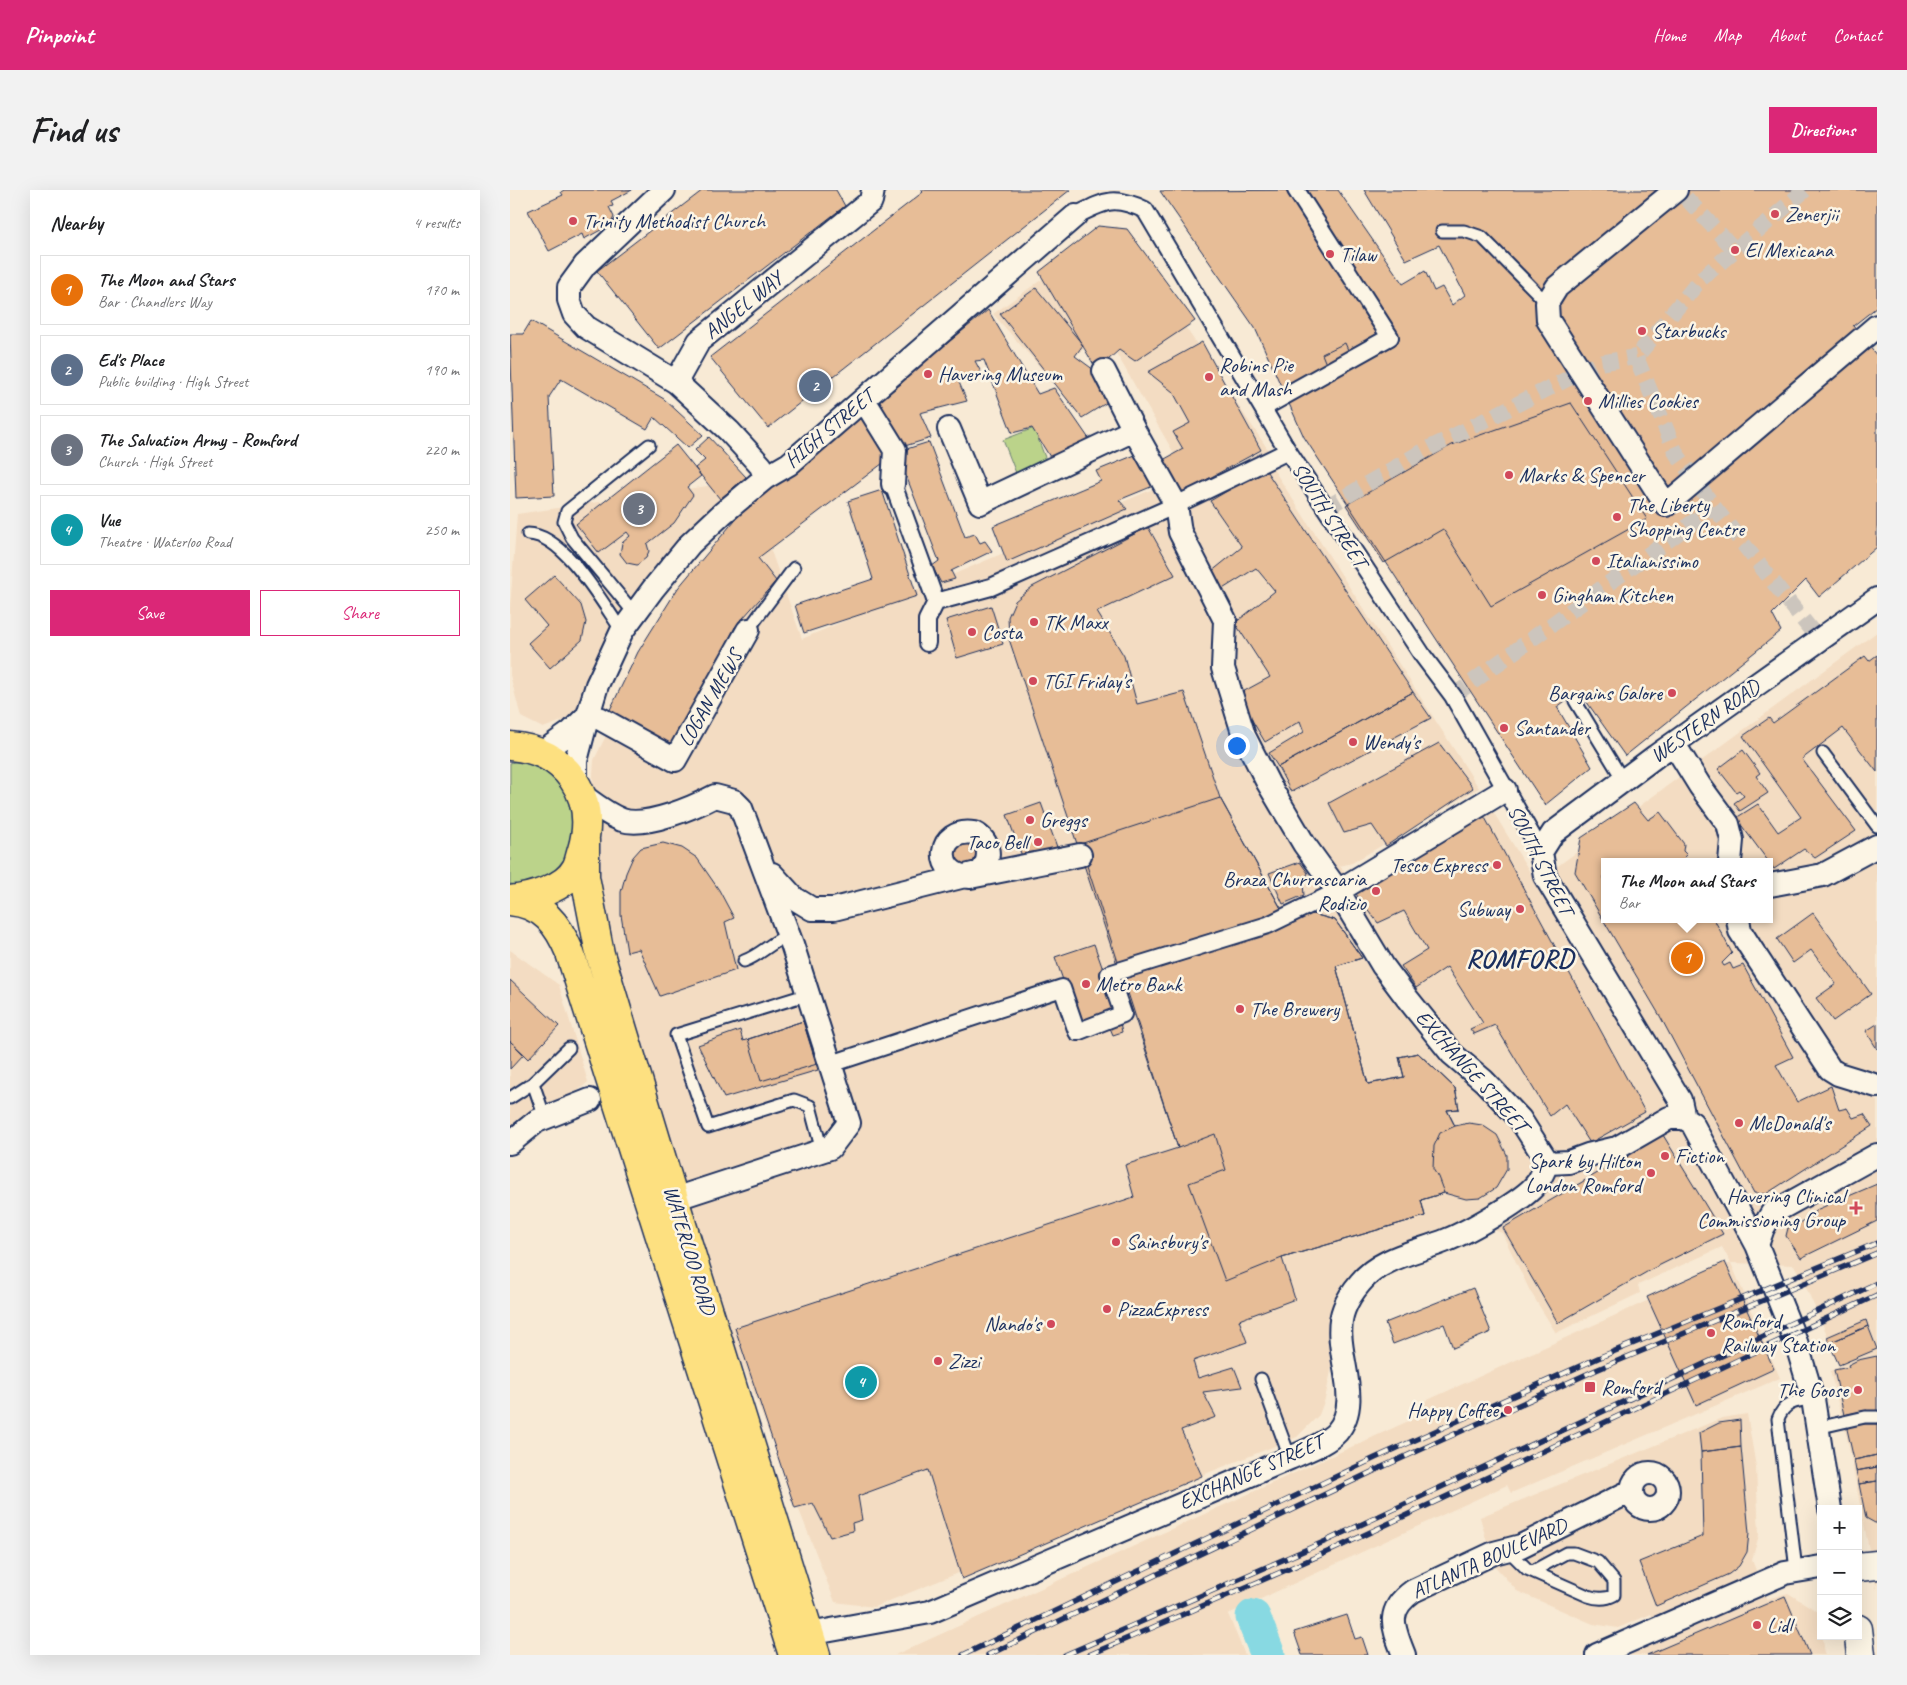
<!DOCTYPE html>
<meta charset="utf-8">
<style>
body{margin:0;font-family:Caveat,sans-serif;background:#f2f2f2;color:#202124}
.controls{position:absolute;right:15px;bottom:15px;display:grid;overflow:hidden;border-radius:0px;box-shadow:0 5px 20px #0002}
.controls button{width:45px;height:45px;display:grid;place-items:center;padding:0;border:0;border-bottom:1px solid #e0e0e0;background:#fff;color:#202124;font:25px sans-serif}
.you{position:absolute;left:726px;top:555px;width:18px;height:18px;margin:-12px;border:4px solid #fff;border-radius:50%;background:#1a73e8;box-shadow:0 0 0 8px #1a73e833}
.badge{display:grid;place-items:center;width:32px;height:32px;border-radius:50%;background:#db2777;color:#fff;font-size:16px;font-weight:700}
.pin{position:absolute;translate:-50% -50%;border:2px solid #fff;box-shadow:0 1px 5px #0006}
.popup{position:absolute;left:1091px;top:668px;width:172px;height:65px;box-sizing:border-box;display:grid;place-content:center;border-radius:0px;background:#fff;filter:drop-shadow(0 1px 4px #0005);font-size:16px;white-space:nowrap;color:#757577}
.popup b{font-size:19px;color:#202124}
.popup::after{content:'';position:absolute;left:50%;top:100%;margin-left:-10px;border:10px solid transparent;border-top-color:#fff}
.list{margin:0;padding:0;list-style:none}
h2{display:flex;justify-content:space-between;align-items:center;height:65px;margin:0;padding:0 20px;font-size:21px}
h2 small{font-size:16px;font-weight:400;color:#757577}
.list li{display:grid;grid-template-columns:32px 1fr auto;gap:15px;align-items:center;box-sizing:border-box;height:70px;margin:0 10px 10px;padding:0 10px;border:1px solid #e0e0e0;border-radius:0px}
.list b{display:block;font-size:19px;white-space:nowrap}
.list p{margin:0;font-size:16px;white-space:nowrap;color:#757577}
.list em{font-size:16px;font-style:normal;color:#757577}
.actions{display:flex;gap:10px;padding:15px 20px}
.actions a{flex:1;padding:11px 0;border:1px solid #db2777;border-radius:0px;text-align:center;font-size:18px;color:#db2777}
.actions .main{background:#db2777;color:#fff}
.icon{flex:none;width:28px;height:28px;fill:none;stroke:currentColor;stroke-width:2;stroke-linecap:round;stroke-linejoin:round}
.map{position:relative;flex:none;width:1367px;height:1465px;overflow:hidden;border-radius:0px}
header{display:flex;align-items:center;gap:30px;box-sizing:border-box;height:70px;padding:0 25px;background:#db2777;color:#fff}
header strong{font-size:24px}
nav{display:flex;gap:28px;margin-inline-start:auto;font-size:18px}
.intro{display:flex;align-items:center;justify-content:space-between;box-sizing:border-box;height:120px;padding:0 30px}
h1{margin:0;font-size:35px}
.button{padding:12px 22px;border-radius:0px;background:#db2777;color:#fff;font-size:18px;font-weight:700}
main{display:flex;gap:30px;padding:0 30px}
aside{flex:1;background:#fff;border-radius:0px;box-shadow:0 5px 20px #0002}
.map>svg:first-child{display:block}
.built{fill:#f3dcc2;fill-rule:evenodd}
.green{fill:#bbd38a;stroke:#6b8174}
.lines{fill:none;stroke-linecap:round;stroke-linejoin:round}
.river{stroke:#88d9e2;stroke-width:35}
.building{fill:#e7bd97;stroke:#1b2f5e}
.pedestrian-tunnel{stroke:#ccc5bd;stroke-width:16;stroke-dasharray:16 8;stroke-linecap:butt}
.service-casing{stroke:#1b2f5e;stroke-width:15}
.pedestrian-casing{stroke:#1b2f5e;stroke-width:20}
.minor-casing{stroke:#1b2f5e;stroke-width:26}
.tertiary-casing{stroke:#1b2f5e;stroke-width:31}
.primary-casing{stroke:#1b2f5e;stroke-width:31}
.service{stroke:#fcf5e5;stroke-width:11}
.pedestrian{stroke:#fcf5e5;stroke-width:16}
.minor{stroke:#fcf5e5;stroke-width:22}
.tertiary{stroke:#fcf5e5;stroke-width:28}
.primary{stroke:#fde080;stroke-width:28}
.rail-casing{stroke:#1b2f5e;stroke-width:5.5}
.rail{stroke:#fcf5e5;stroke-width:4;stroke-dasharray:11;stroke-linecap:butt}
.poi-dot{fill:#d1495b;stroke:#fcf5e5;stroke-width:2}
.labels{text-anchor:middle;stroke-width:5;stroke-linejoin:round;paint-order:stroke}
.poi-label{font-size:21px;fill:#1b2f5e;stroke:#fcf5e5;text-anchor:start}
.street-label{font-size:21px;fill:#1b2f5e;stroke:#fcf5e5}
.district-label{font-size:26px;font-weight:bold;letter-spacing:1px;fill:#1b2f5e;stroke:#fcf5e5}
</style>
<header>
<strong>Pinpoint</strong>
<nav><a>Home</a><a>Map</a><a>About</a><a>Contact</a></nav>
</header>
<div class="intro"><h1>Find us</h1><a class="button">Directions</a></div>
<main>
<aside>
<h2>Nearby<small>4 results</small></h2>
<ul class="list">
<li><span class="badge" style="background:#e8710a">1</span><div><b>The Moon and Stars</b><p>Bar · Chandlers Way</p></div><em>170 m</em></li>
<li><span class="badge" style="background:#5c6f8a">2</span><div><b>Ed's Place</b><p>Public building · High Street</p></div><em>190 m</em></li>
<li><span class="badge" style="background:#6b7280">3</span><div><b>The Salvation Army - Romford</b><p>Church · High Street</p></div><em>220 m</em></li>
<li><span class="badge" style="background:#0f9aa8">4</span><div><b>Vue</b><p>Theatre · Waterloo Road</p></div><em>250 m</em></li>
</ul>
<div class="actions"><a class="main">Save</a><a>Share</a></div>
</aside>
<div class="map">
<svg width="1367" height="1465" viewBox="0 0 1367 1465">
<rect width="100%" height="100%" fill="#f8ead5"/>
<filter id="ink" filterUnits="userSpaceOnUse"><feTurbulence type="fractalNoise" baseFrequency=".02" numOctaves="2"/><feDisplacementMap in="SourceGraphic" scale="10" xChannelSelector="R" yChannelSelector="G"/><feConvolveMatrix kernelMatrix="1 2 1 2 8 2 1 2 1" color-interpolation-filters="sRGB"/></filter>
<g filter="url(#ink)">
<path class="built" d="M607 36 759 261 680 291 683 317 760 274 969 598 842 673 830 676 845 696 979 615 1026 692 1367 442V1400L1337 1248 1320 1181 1331 1176 1294 1093 1284 1075 1221 1073 1270 1188 1001 1303 997 1295 718 1424 735 1465H385L916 1223 911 1213 1221 1073 1212 1057 1128 1095 1130 1103 1046 1143 1020 1101 992 1043 968 1034 864 1079 834 1120 815 1209 809 1225 787 1247 364 1417 325 1412 213 1125 75 699 84 570 143 451 247 321 292 449 648 297 680 291 594 142 539 187 483 124ZM1094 672H1260V729H1094Z
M238 290 98 442 68 525 33 538 11 527 0 485V418L7 324Z
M0 760 49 795 78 892 0 960Z
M1237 1224 1246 1277 1249 1345 1242 1370 1257 1409 1278 1403 1310 1423 1315 1465H1087L1148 1442 1141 1424 1108 1438 1083 1434 1007 1401 983 1374 970 1327 1212 1228Z"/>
<path class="green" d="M524 238 536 270 506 283 493 250Z
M5 572 26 575 44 586 58 602 65 622 59 663 45 680 29 690 9 695 0 694V573Z"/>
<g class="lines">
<path class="river" d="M743 1427 758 1465"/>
</g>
<path class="building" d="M54 0H122L101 11 103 16 99 17 104 27 100 35 74 49 72 44 39 61 18 21 53 5 51 2Z
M193 0H326L335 16 149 159 87 81Z
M411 0H560L258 238 200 167 413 2Z
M828 0 893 94 915 81 924 101 932 97 942 115 955 105 929 55 896 70 854 0H1367V117L1343 136 1367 166V357L1309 407 1296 390 1262 424 1271 441 1115 566 1069 501 1047 517 1082 577 1035 615 794 247 745 138 650 1Z
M588 36 617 39 685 131 625 171 609 160 587 180 529 82Z
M526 98 573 155 565 166 584 180 601 210 572 228 490 124Z
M478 120 528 204 544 198 584 256 545 275 522 238 502 243 474 170 465 171 472 184 448 190 457 211 410 223 421 248 385 259 365 214 391 194 396 184 419 163 435 155Z
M21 131 154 209 193 245 178 258 144 227 137 239 51 189 39 207 44 306 6 308 0 144H13Z
M692 152 751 260 672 303 653 270 673 259 663 242 680 233 663 202 638 182Z
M835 153 841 167 818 179 812 164Z
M1061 213 1137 329 981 416 933 339 874 373 836 315 942 255Z
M350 224 385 264 248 368 266 391 225 437 163 562 96 528 128 462 168 398 235 318Z
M199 247 236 287 210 309 185 278 195 270 185 260Z
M419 252 455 347 465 344 470 353 475 351 482 361 441 381 445 389 431 393 422 376 429 371 387 262Z
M166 255 191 286 177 297 183 305 164 333 137 354 139 361 136 368 127 375 117 373 110 364 112 353 120 346 117 342 89 363 66 334Z
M630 263 648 294 609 310 617 319 497 372 483 336 591 291 586 281Z
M755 279 903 502 768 577 759 563 794 542 790 531 755 552 727 505 760 487 725 433 765 401 746 378 711 400 701 382 732 357 700 311Z
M372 300 407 406 294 443 285 415 363 389 338 311Z
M638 337 665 385 587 422 614 466 627 514 674 502 710 608 778 731 799 723 825 730 852 768 826 776 858 894 894 887 889 867 908 863 945 898 949 919 937 920 945 936 959 933 972 935 987 945 997 965V979L986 998 970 1008 956 1009 934 1003 911 1010 915 1026 772 1068 785 1109 729 1130 737 1152 683 1171 688 1188 724 1177 732 1197 693 1202 706 1227 671 1240 692 1286 452 1389 418 1280 348 1306 352 1330 342 1333 343 1341 320 1347 303 1313 285 1318 225 1138 624 1007 615 975 668 958 499 449 498 427 505 411 522 397Z
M44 385 71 415 76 432 72 450 40 478 18 453 37 436 15 410Z
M481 416 493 454 447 468 436 430Z
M1367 465V582L1333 538 1292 569 1346 641 1305 668 1294 659 1264 679 1226 628 1248 614 1268 642 1291 627 1233 546 1259 528 1263 533 1355 466 1359 471Z
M903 502 921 528 781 602 768 577Z
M929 553 963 598 876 656 862 635 834 643 819 613Z
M1233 560 1250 583 1246 586 1258 603 1230 621 1224 613 1234 606 1229 600 1226 602 1208 579Z
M710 608 778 731 799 723 825 730 852 768 826 776 858 894 894 887 889 867 908 863 945 898 949 919 937 920 945 936 930 943 924 956 923 979 928 987 934 1003 911 1010 915 1026 772 1068 715 1091 679 993 716 980 705 944 668 958 570 654Z
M531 613 547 657 513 669 497 625Z
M1124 613 1138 630 1150 622 1174 654 1173 661 1177 665 1170 672H1094V729H1204L1222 763 1212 773 1214 776 1220 773 1223 779 1233 775 1283 867 1266 875 1287 912 1321 896 1329 920 1337 918 1343 928 1354 924 1362 936 1256 1004 1244 1003 1150 826 1065 682 1071 648Z
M973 624 1135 922 1080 953 1055 914 1040 926 985 835 964 844 960 839 973 833 937 777 906 798 891 776 917 760 894 721 868 733 843 700Z
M460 649 471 668 456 683 437 661Z
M153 653 172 658 187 668 209 700 224 728 215 732 226 780 150 806 129 759 117 762 111 725V702L116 683 123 667 131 658Z
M790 672 798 683 793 694 794 705 773 714 759 683Z
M1303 723 1361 804 1323 831 1306 808 1326 794 1301 760 1283 773 1267 749Z
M584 754 608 822 569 836 545 767Z
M0 790 49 836 18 869 0 851Z
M609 828 612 842 603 845 598 833Z
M293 831 308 880 214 908 188 855 230 840 233 851Z
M293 831 307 874 251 891 238 849Z
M1367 834V859L1356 841Z
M0 851 14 864 0 879Z
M1153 945 1213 1044 1142 1079 1048 1133 993 1038Z
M1367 994V1031L1291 1068 1276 1046 1278 1038 1305 1026 1306 1020Z
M1215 1072 1264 1179 1186 1215 1137 1107Z
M963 1098 981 1142 943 1158 934 1134 883 1154 875 1133Z
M1356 1130 1358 1136 1319 1153 1317 1147Z
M1358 1136 1367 1159 1329 1175 1319 1153Z
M1367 1166V1222L1357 1224V1220L1334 1225 1324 1180 1339 1177 1338 1175 1348 1170Z
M1230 1230 1231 1257 1191 1262 1189 1243 1209 1233Z
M1341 1234H1367V1265L1344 1270 1337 1239Z
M1231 1257 1239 1343 1237 1362 1229 1376 1219 1384 1146 1416 1129 1372 1193 1346 1191 1262Z
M1367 1265V1277L1346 1281 1344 1270Z
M1367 1277V1291L1349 1294 1346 1281Z
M1367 1291V1333H1365L1356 1328 1349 1294Z
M1275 1406 1300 1465H1137Z
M837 1425 845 1449 852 1447 858 1465H792L784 1442Z"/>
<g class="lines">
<path class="pedestrian-tunnel" d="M1295 0 1191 89 1126 167 1166 263 1204 317 1309 450
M1176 8 1225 60
M816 318 910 263 1089 173 1126 167
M943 506 1204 317"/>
<defs>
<path id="service" d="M932 41H954L972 47 1037 113
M18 344C54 344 93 414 112 441
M125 424 62 348 54 332 57 321 139 255
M238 440 284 378
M1065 511 1113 590
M1313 563 1367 636
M234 771C251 765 262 751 279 745
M299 804 166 845 198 937 284 910 300 916 312 961
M0 908 23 893
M35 928 23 893 59 858
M751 1189 780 1268
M1307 1238 1355 1227H1367
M997 1359 1017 1379 1078 1406C1087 1409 1095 1410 1104 1405V1391L1088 1372 1064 1363H1056L1023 1381
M1286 1380 1268 1229C1274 1212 1286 1211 1303 1209"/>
<path id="pedestrian" d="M565 26C595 11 603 5 635 20L778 261 913 466 943 506 1031 662
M753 218 880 147 786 0
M383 294 426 412 481 397 666 315 778 261
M417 453V430L426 412
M321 874 552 798 567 842 613 824 599 784 758 735 828 701"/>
<path id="minor" d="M154 0 75 75 59 97V110L64 124 76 137 166 192 219 241 251 276 255 288
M1166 0 1047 97 1037 113 1038 130 1156 315 1367 136
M594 181 624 240 666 315 670 342 715 430 713 478 734 546 758 593 794 654 828 701 873 776 897 808 941 863 974 891 1010 929 1038 973
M166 192 189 151 361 11 363 0
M354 210 385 260 383 294
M439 239 470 313 624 240
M238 440 165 570 89 528 78 525 87 495 112 441 143 399 180 354 213 323 255 288 279 274 565 26
M1164 554 1190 596 1218 634 1222 650 1220 672
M33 562 61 542 78 525 66 571V595
M69 603C83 613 96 624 112 630 136 638 184 617 205 606L224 611 231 618 282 754 339 933 320 958 164 1009
M262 684 284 708 302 719H324L451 687 471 682C482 668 480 651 464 643 427 637 422 685 460 687L570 665
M1260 695 1313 685 1367 656
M828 701 995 600
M1228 729 1230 741 1242 760 1320 879 1328 884 1367 896
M0 953 27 931 80 910
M1038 973 1059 972 1078 965 1107 958 1159 928H1174
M1247 1055 1253 1038 1262 1023 1367 965
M1122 1301a18 18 0 1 1 36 0a18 18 0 1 1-36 0Z
M1320 1319 1303 1209 1286 1152 1247 1055 1182 933 1174 928 1170 910 1035 686 1031 662 1043 643 1146 566 1367 409
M284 1443 299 1444 420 1422 780 1268C795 1261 816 1254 827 1242 856 1208 819 1157 834 1119 837 1111 844 1100 850 1093 871 1067 908 1062 937 1050 957 1042 1015 1010 1027 993 1031 988 1034 979 1038 973
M894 1465C883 1437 875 1421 903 1401L984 1363 1011 1356 1121 1301
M1087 1465 1275 1383 1311 1377"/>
<path id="tertiary" d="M1348 1377 1367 1375
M1348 1439 1351 1465"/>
<path id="primary" d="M0 556C56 560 88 606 72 660 70 665 69 673 66 678 56 698 21 708 0 710
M75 650V687L90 764 164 1009 306 1465
M0 711C33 714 48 734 60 763L283 1465"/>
</defs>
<use href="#service" class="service-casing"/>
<use href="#pedestrian" class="pedestrian-casing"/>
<use href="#minor" class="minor-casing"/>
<use href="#tertiary" class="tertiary-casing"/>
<use href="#primary" class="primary-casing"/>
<use href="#service" class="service"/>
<use href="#pedestrian" class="pedestrian"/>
<use href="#minor" class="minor"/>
<use href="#tertiary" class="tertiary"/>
<use href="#primary" class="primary"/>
<defs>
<path id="rail" d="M453 1465 865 1268 1088 1168 1367 1053
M478 1465 870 1278 1086 1180 1367 1063
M555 1465 816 1351 1367 1093
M579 1465 822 1360 1367 1105"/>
</defs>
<use href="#rail" class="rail-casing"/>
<use href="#rail" class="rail"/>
</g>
</g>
<g class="poi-dot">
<circle cx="1265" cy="24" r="5"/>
<circle cx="63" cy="31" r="5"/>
<circle cx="1225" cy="60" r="5"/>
<circle cx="820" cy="64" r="5"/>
<circle cx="1132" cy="141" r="5"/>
<circle cx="418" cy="184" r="5"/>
<circle cx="699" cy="187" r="5"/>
<circle cx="1078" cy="211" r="5"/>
<circle cx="999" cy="285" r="5"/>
<circle cx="1107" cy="327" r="5"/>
<circle cx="1086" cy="371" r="5"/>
<circle cx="1032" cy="405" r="5"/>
<circle cx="524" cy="432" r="5"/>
<circle cx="462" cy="442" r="5"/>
<circle cx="523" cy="491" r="5"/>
<circle cx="1162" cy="503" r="5"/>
<circle cx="994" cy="538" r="5"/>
<circle cx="843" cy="552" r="5"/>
<circle cx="520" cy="630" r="5"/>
<circle cx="528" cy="652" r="5"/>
<circle cx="987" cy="675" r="5"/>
<circle cx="866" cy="701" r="5"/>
<circle cx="1010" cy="719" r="5"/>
<circle cx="576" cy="794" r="5"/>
<circle cx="730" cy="819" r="5"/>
<circle cx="1229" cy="933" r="5"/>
<circle cx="1155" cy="966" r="5"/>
<circle cx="1141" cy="983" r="5"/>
<path d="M1343.5 1010.5h5v5h5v5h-5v5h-5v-5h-5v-5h5z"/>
<circle cx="606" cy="1052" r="5"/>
<circle cx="597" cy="1119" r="5"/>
<circle cx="541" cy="1134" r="5"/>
<circle cx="1201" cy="1143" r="5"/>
<circle cx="428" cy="1171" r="5"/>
<rect x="1074" y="1191" width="12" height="12" rx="2.5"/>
<circle cx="1348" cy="1200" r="5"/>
<circle cx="998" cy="1220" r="5"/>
<circle cx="1247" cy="1435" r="5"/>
</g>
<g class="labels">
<g class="poi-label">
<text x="1275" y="31">Zenerjii</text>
<text x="73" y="38">Trinity Methodist Church</text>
<text x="1235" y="67">El Mexicana</text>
<text x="830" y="71">Tilaw</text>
<text x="1142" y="148">Starbucks</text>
<text x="709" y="182">Robins Pie<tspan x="709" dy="24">and Mash</tspan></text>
<text x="428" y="191">Havering Museum</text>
<text x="1088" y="218">Millies Cookies</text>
<text x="1009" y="292">Marks &amp; Spencer</text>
<text x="1117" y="322">The Liberty<tspan x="1117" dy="24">Shopping Centre</tspan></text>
<text x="1096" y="378">Italianissimo</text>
<text x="1042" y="412">Gingham Kitchen</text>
<text x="534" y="439">TK Maxx</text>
<text x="472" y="449">Costa</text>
<text x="533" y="498">TGI Friday's</text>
<text x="1152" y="510" text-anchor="end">Bargains Galore</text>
<text x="1004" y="545">Santander</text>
<text x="853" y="559">Wendy's</text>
<text x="530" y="637">Greggs</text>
<text x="518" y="659" text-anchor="end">Taco Bell</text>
<text x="977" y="682" text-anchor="end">Tesco Express</text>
<text x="856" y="696" text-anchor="end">Braza Churrascaria<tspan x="856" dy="24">Rodizio</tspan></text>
<text x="1000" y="726" text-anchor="end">Subway</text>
<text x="586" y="801">Metro Bank</text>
<text x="740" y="826">The Brewery</text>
<text x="1239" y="940">McDonald's</text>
<text x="1165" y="973">Fiction</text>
<text x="1131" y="978" text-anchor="end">Spark by Hilton<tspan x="1131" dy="24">London Romford</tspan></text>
<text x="1335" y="1013" text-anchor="end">Havering Clinical<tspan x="1335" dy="24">Commissioning Group</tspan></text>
<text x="616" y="1059">Sainsbury's</text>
<text x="607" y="1126">PizzaExpress</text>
<text x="1211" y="1138">Romford<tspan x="1211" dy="24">Railway Station</tspan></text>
<text x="531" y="1141" text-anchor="end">Nando's</text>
<text x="438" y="1178">Zizzi</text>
<text x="1091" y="1204">Romford</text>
<text x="1338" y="1207" text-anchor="end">The Goose</text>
<text x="988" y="1227" text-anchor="end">Happy Coffee</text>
<text x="1257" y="1442">Lidl</text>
</g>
<g class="street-label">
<text transform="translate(233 115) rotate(-39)" y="7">ANGEL WAY</text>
<text transform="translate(319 238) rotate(-40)" y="7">HIGH STREET</text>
<text transform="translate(820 325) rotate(57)" y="7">SOUTH STREET</text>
<text transform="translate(200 508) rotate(-60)" y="7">LOGAN MEWS</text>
<text transform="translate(1195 531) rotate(-35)" y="7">WESTERN ROAD</text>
<text transform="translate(1031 670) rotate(63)" y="7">SOUTH STREET</text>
<text transform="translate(962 881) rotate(48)" y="7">EXCHANGE STREET</text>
<text transform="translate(180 1060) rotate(73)" y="7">WATERLOO ROAD</text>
<text transform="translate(741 1282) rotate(-24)" y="7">EXCHANGE STREET</text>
<text transform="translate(979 1368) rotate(-24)" y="7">ATLANTA BOULEVARD</text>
</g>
<g class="district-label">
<text x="1010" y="777">ROMFORD</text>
</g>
</g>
</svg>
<div class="controls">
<button>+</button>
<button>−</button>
<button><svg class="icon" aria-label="layers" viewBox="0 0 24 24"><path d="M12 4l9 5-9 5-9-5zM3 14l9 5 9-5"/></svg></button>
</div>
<div class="you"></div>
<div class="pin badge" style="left:1177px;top:768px;background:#e8710a">1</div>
<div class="popup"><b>The Moon and Stars</b>Bar</div>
<div class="pin badge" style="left:305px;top:196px;background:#5c6f8a">2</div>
<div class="pin badge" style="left:129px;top:319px;background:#6b7280">3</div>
<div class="pin badge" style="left:351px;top:1192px;background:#0f9aa8">4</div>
</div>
</main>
